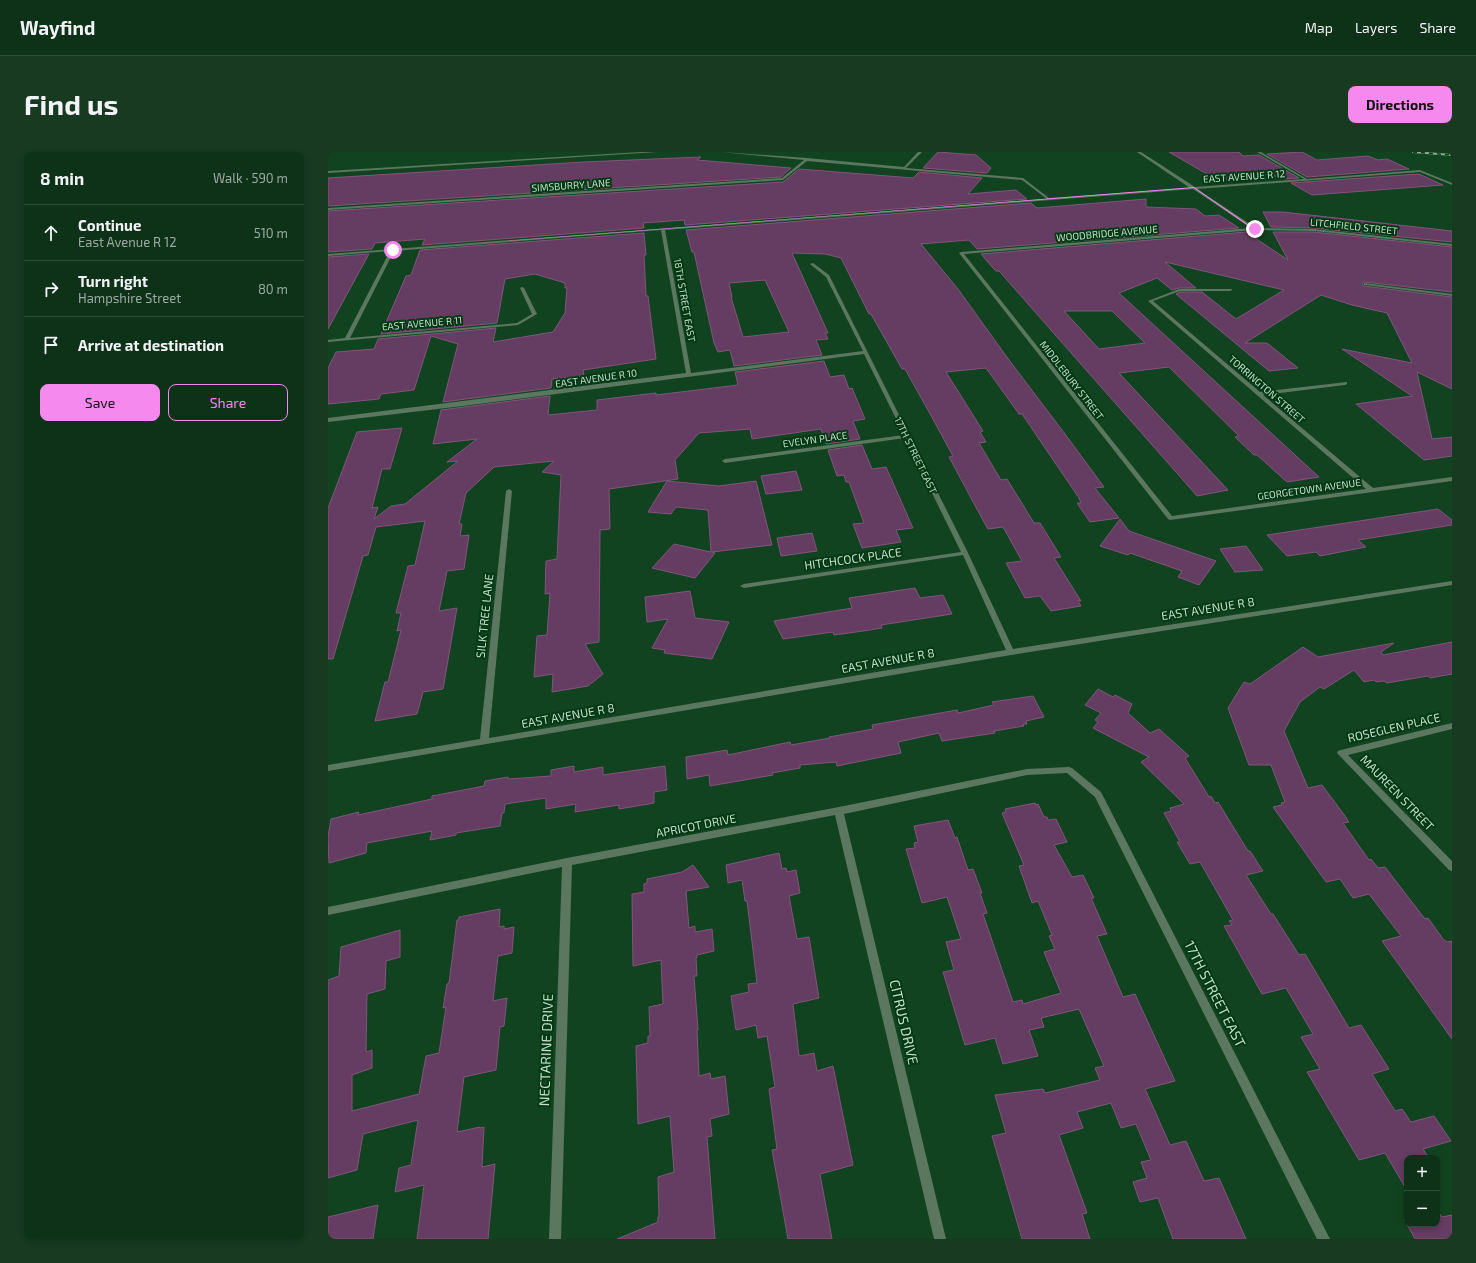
<!DOCTYPE html>
<meta charset="utf-8">
<style>
body{margin:0;font-family:"Exo 2",sans-serif;background:#173a21;color:#f1f3f6}
.controls{position:absolute;right:12px;bottom:12px;display:grid;overflow:hidden;border-radius:8px;box-shadow:0 2px 6px #0003}
.controls button{width:36px;height:36px;display:grid;place-items:center;padding:0;border:0;border-bottom:1px solid #2e4d37;background:#0e3218;color:#f1f3f6;font:20px sans-serif}
.stop{position:absolute;width:12px;height:12px;margin:-9px;border:3px solid #f589ee;border-radius:50%;background:#fff}
.stop.end{background:#f589ee;border-color:#fff;box-shadow:0 1px 4px #0008}
.list{margin:0;padding:0;list-style:none}
h2{display:flex;justify-content:space-between;align-items:center;height:52px;margin:0;padding:0 16px;font-size:17px}
h2 small{font-size:13px;font-weight:400;color:#9baaa2}
.list li{display:grid;grid-template-columns:26px 1fr auto;gap:12px;align-items:center;box-sizing:border-box;height:56px;padding:0 16px;border-top:1px solid #2e4d37}
.list b{display:block;font-size:15px;white-space:nowrap}
.list p{margin:0;font-size:13px;white-space:nowrap;color:#9baaa2}
.list em{font-size:13px;font-style:normal;color:#9baaa2}
.actions{display:flex;gap:8px;padding:12px 16px}
.actions a{flex:1;padding:9px 0;border:1px solid #f589ee;border-radius:8px;text-align:center;font-size:14px;color:#f589ee}
.actions .main{background:#f589ee;color:#111}
.icon{flex:none;width:22px;height:22px;fill:none;stroke:currentColor;stroke-width:2;stroke-linecap:round;stroke-linejoin:round}
.map{position:relative;flex:none;width:1124px;height:1087px;overflow:hidden;border-radius:8px}
header{display:flex;align-items:center;gap:24px;box-sizing:border-box;height:56px;padding:0 20px;background:#0e3218;border-bottom:1px solid #2e4d37}
header strong{font-size:19px}
nav{display:flex;gap:22px;margin-inline-start:auto;font-size:14px}
.intro{display:flex;align-items:center;justify-content:space-between;box-sizing:border-box;height:96px;padding:0 24px}
h1{margin:0;font-size:28px}
.button{padding:10px 18px;border-radius:8px;background:#f589ee;color:#111;font-size:14px;font-weight:700}
main{display:flex;gap:24px;padding:0 24px}
aside{flex:1;background:#0e3218;border-radius:8px;box-shadow:0 2px 6px #0003}
.map>svg:first-child{display:block}
.building{fill:#653c62;stroke:#80557c;fill-rule:evenodd}
.lines{fill:none;stroke-linecap:round;stroke-linejoin:round}
.minor{fill:#5b7760;fill-rule:evenodd}
.rail-casing{stroke:#8dae94;stroke-width:2}
.rail{stroke:#043916;stroke-width:1.5;stroke-dasharray:4;stroke-linecap:butt}
.route{fill:#f589ee}
.labels{text-anchor:middle;stroke-width:4;stroke-linejoin:round;paint-order:stroke}
.far-street-label{font-size:10px;fill:#c4dec8;stroke:#043916}
.street-label{font-size:12px;fill:#c4dec8;stroke:#043916}
.near-street-label{font-size:14px;fill:#c4dec8;stroke:#043916}
</style>
<header>
<strong>Wayfind</strong>
<nav><a>Map</a><a>Layers</a><a>Share</a></nav>
</header>
<div class="intro"><h1>Find us</h1><a class="button">Directions</a></div>
<main>
<aside>
<h2>8 min<small>Walk · 590 m</small></h2>
<ul class="list">
<li><svg class="icon" aria-label="ahead" viewBox="0 0 24 24"><path d="M12 20V5M6 11l6-6 6 6"/></svg><div><b>Continue</b><p>East Avenue R 12</p></div><em>510 m</em></li>
<li><svg class="icon" aria-label="right" viewBox="0 0 24 24"><path d="M7 20v-9h11M14 6l5 5-5 5"/></svg><div><b>Turn right</b><p>Hampshire Street</p></div><em>80 m</em></li>
<li><svg class="icon" aria-label="arrive" viewBox="0 0 24 24"><path d="M6 21V4h12l-3 4 3 4H6"/></svg><div><b>Arrive at destination</b></div></li>
</ul>
<div class="actions"><a class="main">Save</a><a>Share</a></div>
</aside>
<div class="map">
<svg width="1124" height="1087" viewBox="0 0 1124 1087">
<rect width="100%" height="100%" fill="#124320"/>
<path class="building" d="M610 0 648 3 663 16 659 21 595 16Z
M841 0H911L915 4 931 3 971 26 955 27 950 24 891 29Z
M974 0 989 8 1040 4 1050 8 1059 7 1081 17 979 25 939 2Z
M373 5 369 8 463 16 453 25 0 54V26L255 10Z
M471 17 585 26 591 20 654 26 640 42 688 38 699 47 357 73 356 68 315 71 316 76 94 93 97 87 47 91 44 97 0 100V59L455 30Z
M1091 22 1115 33 984 43 963 31Z
M818 47V55L868 57 877 64 891 63 911 76 649 97 641 88 593 92 630 137 681 208 734 278 776 335 767 336 791 366 762 370 749 351H753L751 346 694 262H691L658 216 618 220 655 279 652 280 658 290 651 291 673 328 679 327 706 371H712L733 405 726 406 753 449H750L753 454 723 459 712 444 697 446 678 411 694 409 675 375 660 377 657 372 621 305 625 304 601 260 577 217H574L543 162H541L513 106 497 102 464 101 500 181H497L500 187 488 188 494 203 406 214 402 198 390 200 386 191 366 100H364L358 78 703 51 709 56ZM437 128 461 180 415 185 403 145H404L401 131Z
M935 60H955L1124 79V90L986 76 943 75Z
M918 80 960 108 945 80H986L1124 95V140L1036 130 1034 131 1036 134 1124 145V237L1089 220 1104 287 1124 285V304L1096 308 1028 252 1084 244 1014 197 1084 211 1059 161 1024 153 993 143 917 191H939L970 216 941 219 848 142 852 140H874L908 167 956 138 837 110 868 136H851L844 138 829 126 791 141 991 325 959 330 929 303H926L907 285 911 284 841 215 791 221 900 338 869 344 671 119H668L665 116 653 102ZM736 159H784L817 191 771 197Z
M316 81 318 103H316L318 144H320L328 207 255 218 256 224 224 227 223 236 115 250 130 192 103 184 86 238 53 242 51 247 0 252V216L8 200 46 197 50 187 168 176 165 190 225 180 237 161 239 136H237V131L207 122 177 127 169 171 53 182 78 124 83 123 92 98Z
M41 102 30 122 0 177V105Z
M496 209 502 225 516 223 521 237 524 236 537 267 525 269 532 287 498 292 493 277 424 287 422 277 371 281 347 308 350 327 281 337 282 377 272 378 271 490 257 492 275 522 260 534 224 540 225 522 206 525 209 484 219 483 222 441 217 442 218 409 229 407 233 323 214 320 226 309 166 315 138 341 131 372H134L132 384 141 383 136 417 119 419 111 459 129 456 115 537 95 540 89 562 47 569 57 530H60L73 478 69 479 73 461H68L80 414 87 413 97 369 48 375 40 403 35 404 5 507H0V356L29 280 74 276 62 317H54L44 356 50 355 46 367 63 354 77 352 130 309 119 310 149 287 105 292 113 258 222 244 220 263 269 258V248L328 241V243L410 233 407 220Z
M534 293 544 317 558 315 585 376 568 378 573 390 534 396 525 372 536 371 521 330H518L516 323 509 324 500 298Z
M468 319 474 338 438 342 433 324Z
M339 329 391 334 428 329 444 393 384 400 387 401 367 426 324 416 346 392 383 400 380 358 348 355 343 362 320 360Z
M1110 357 1124 368V373L1030 388 1038 395 992 404 988 400 959 404 939 383Z
M792 367 801 379 888 409 871 433 850 425 854 419 802 401 800 403 772 394Z
M484 381 489 399 453 404 449 386Z
M918 394 935 418 907 420 892 397Z
M587 436 592 446 615 443 624 462 553 473 554 476 535 479 506 483 505 480 455 487 446 469 524 456 521 446Z
M362 439 367 466 401 470 384 507 336 501 337 498 324 496 340 467 319 470 317 445Z
M1124 490V522L1102 526 1100 524 1059 531 1056 529 1048 530 1046 528 1036 530 1026 518 996 537 992 535 972 550 956 579 980 636 994 633 1017 664 1021 670 1015 671 1041 708 1043 707 1050 716 1057 715 1097 767 1100 766 1115 787 1119 790 1124 789V887L1054 789 1073 784 1041 742 1025 746 1012 727 998 730 945 655 954 653 953 651 957 650 943 613H921L900 556 916 530 922 532 975 495 990 505 1066 491 1053 500 1055 503Z
M770 537 785 545 787 543 804 552 800 561 822 581 831 577 861 604 857 606 881 645 883 644 887 651 890 650 920 699H922L935 719 918 723 943 762H945L971 803 977 802 1021 876 1033 873 1061 917 1044 922 1067 959 1074 957 1083 970 1106 964 1123 989 1095 997 1101 1006H1079V1035H1077L1057 1001 1031 1008 979 920 992 917 973 885 985 882 958 836 934 842 896 774 904 773 901 769 905 768 872 710 862 712 849 690H852L836 661 843 659 842 656 856 652 813 610 821 605 765 576 770 570 767 568 773 561 757 553Z
M705 544 716 565 698 569 699 572H695L696 574 666 579 667 581 614 589 611 581 570 590 573 601 509 614 508 610 472 613V616L444 621 445 623 382 634 381 623 359 627 358 605 399 598 400 603 462 590 463 593 502 586 501 585 545 577 544 573 629 558 630 561 666 553 664 550Z
M246 614V620L275 615V623L337 614 339 638 326 640V651L291 657V653L247 660 248 652 218 657V646L177 652 176 661H174L172 674 128 681V683L102 688 104 679 39 691 38 701 1 711 0 685 3 667 31 660 30 663 104 647V644L156 634 157 629 180 625V627L223 624V618Z
M707 651 708 653 710 652 716 665H719L720 668 728 667 739 690 726 693 744 725 755 723 766 746H763L779 782 769 784 795 845 807 842 847 929 817 937 842 993 858 989 876 1029 891 1026 918 1087H845L830 1046 812 1050 805 1030 819 1026 813 1010 823 1008 808 972 793 976 783 951 749 960 755 976 731 983 759 1061 754 1062 762 1087H694L664 984 678 981 667 943 715 937 717 941 772 928 767 916 776 914 751 857 713 866 716 875 701 878 710 904 675 912 667 886 637 893 615 820 626 818 618 790 633 787 619 745 594 751 578 697 587 696 586 691 590 690 586 674 620 668 627 686 629 685 640 718 645 717 654 741H652L659 761 655 762 685 850 694 848 695 852 733 841 716 800 727 797 721 784 724 783 710 749 704 751 691 714 696 713 674 661 678 660 677 657Z
M451 701 454 717 458 716 459 720 468 718 472 741 461 744 469 787 481 785 491 846 465 852 471 904 486 901 489 919 505 914 525 1013 492 1022 504 1087H460L444 998 449 997 441 937 447 935 439 884 430 886 428 873 408 878 403 844 421 840 420 832 429 831 419 749H417L414 728 400 731 398 713Z
M365 713 381 735 358 739 361 776 367 774V780L384 777 386 799 369 803V805L368 806 369 824H366L370 878H369L371 924 382 921 383 927 397 924 401 962 382 967 384 984 379 985 387 1087H289L330 1070V1065H331L330 1025 346 1020 342 964 310 972 308 894 320 891V884H322L321 855 335 852 333 808 305 814 304 742 316 740V732L319 731V727L354 720Z
M172 757 171 775 176 774V777L186 775 184 801 170 804 165 849 179 846 176 874 172 875 168 918 136 925 129 980 152 975V976L156 975 154 1015 167 1012 160 1087H89L96 1033 67 1040 71 1016 83 1013 90 968 35 982 29 1018 0 1026V828L11 824 13 795 72 778V805L58 809 57 837 39 842 38 900 44 898V916L24 923V959L91 942 98 904 111 901 118 855 115 856 119 832 121 831 129 768H131V765Z
M50 1053 45 1087H0V1065Z
M1109 1058 1114 1065 1124 1063V1087H1087L1076 1067 1079 1066V1072H1109Z"/>
<g class="lines">
<path class="minor" d="M313 0H330L0 21V19Z
M393 0 479 6 576 15 590 0H594L578 16 695 26 721 46 862 36 809 0H813L867 35 976 27 929 0H933L979 27 1092 18 1124 31V33L1092 20 869 37 928 76 986 77 1124 92V94L986 79 927 78 636 102 844 364 1038 337 820 149 851 137H904V138L902 139H852L825 149 932 240 1019 230V232L1017 233 935 243 1045 336 1124 325V329L842 368 840 367 631 101 633 100 923 76 865 37 337 78 363 221 535 199 498 125 482 112 485 111 501 123 640 401 685 497 1124 429V433L683 503 0 619V613L152 587 178 339 181 337 184 339 161 586 678 498 635 403 416 436 412 434 416 432 633 400 577 286 397 311 394 309 397 307 576 283 536 202 135 254 0 270V266L358 221 333 78 66 99 22 186 189 171 204 162 192 136 194 135 196 136 209 162 190 173 0 190V188L17 186 62 99 0 104V102L719 47 694 28 479 9 455 28 0 58V56L454 26 476 8Z
M1036 131 1124 142V144L1038 133H1036Z
M1124 571V577L1020 603 1124 709V719L1121 718 1009 601 1010 599 1013 598Z
M741 615 744 616 773 640 1002 1087H989L767 645 739 621 699 623 516 662 618 1087H606L507 663 244 713 233 1087H221L234 715 0 763V755L239 706 511 655 699 617Z"/>
<defs>
<path id="rail" d="M1085 0 1124 3"/>
</defs>
<use href="#rail" class="rail-casing"/>
<use href="#rail" class="rail"/>
</g>
<path class="route" d="M866 35 928 78H926L866 36 63 98Z"/>
<g class="labels">
<g class="far-street-label">
<text transform="translate(916 24) rotate(-4)" y="4">EAST AVENUE R 12</text>
<text transform="translate(243 33) rotate(-4)" y="4">SIMSBURRY LANE</text>
<text transform="translate(1026 74) rotate(6)" y="4">LITCHFIELD STREET</text>
<text transform="translate(779 81) rotate(-5)" y="4">WOODBRIDGE AVENUE</text>
<text transform="translate(357 148) rotate(80)" y="4">18TH STREET EAST</text>
<text transform="translate(94 171) rotate(-5)" y="4">EAST AVENUE R 11</text>
<text transform="translate(268 226) rotate(-8)" y="4">EAST AVENUE R 10</text>
<text transform="translate(744 228) rotate(52)" y="4">MIDDLEBURY STREET</text>
<text transform="translate(939 237) rotate(41)" y="4">TORRINGTON STREET</text>
<text transform="translate(487 287) rotate(-8)" y="4">EVELYN PLACE</text>
<text transform="translate(588 303) rotate(64)" y="4">17TH STREET EAST</text>
<text transform="translate(981 337) rotate(-8)" y="4">GEORGETOWN AVENUE</text>
</g>
<g class="street-label">
<text transform="translate(525 407) rotate(-8)" y="4">HITCHCOCK PLACE</text>
<text transform="translate(880 457) rotate(-9)" y="4">EAST AVENUE R 8</text>
<text transform="translate(157 464) rotate(-84)" y="4">SILK TREE LANE</text>
<text transform="translate(560 509) rotate(-10)" y="4">EAST AVENUE R 8</text>
<text transform="translate(240 564) rotate(-10)" y="4">EAST AVENUE R 8</text>
<text transform="translate(1066 576) rotate(-13)" y="4">ROSEGLEN PLACE</text>
<text transform="translate(1069 641) rotate(46)" y="4">MAUREEN STREET</text>
<text transform="translate(368 674) rotate(-11)" y="4">APRICOT DRIVE</text>
</g>
<g class="near-street-label">
<text transform="translate(887 842) rotate(63)" y="5">17TH STREET EAST</text>
<text transform="translate(576 870) rotate(77)" y="5">CITRUS DRIVE</text>
<text transform="translate(218 898) rotate(-88)" y="5">NECTARINE DRIVE</text>
</g>
</g>
</svg>
<div class="controls">
<button>+</button>
<button>−</button>
</div>
<div class="stop" style="left:65px;top:98px"></div>
<div class="stop end" style="left:927px;top:77px"></div>
</div>
</main>
